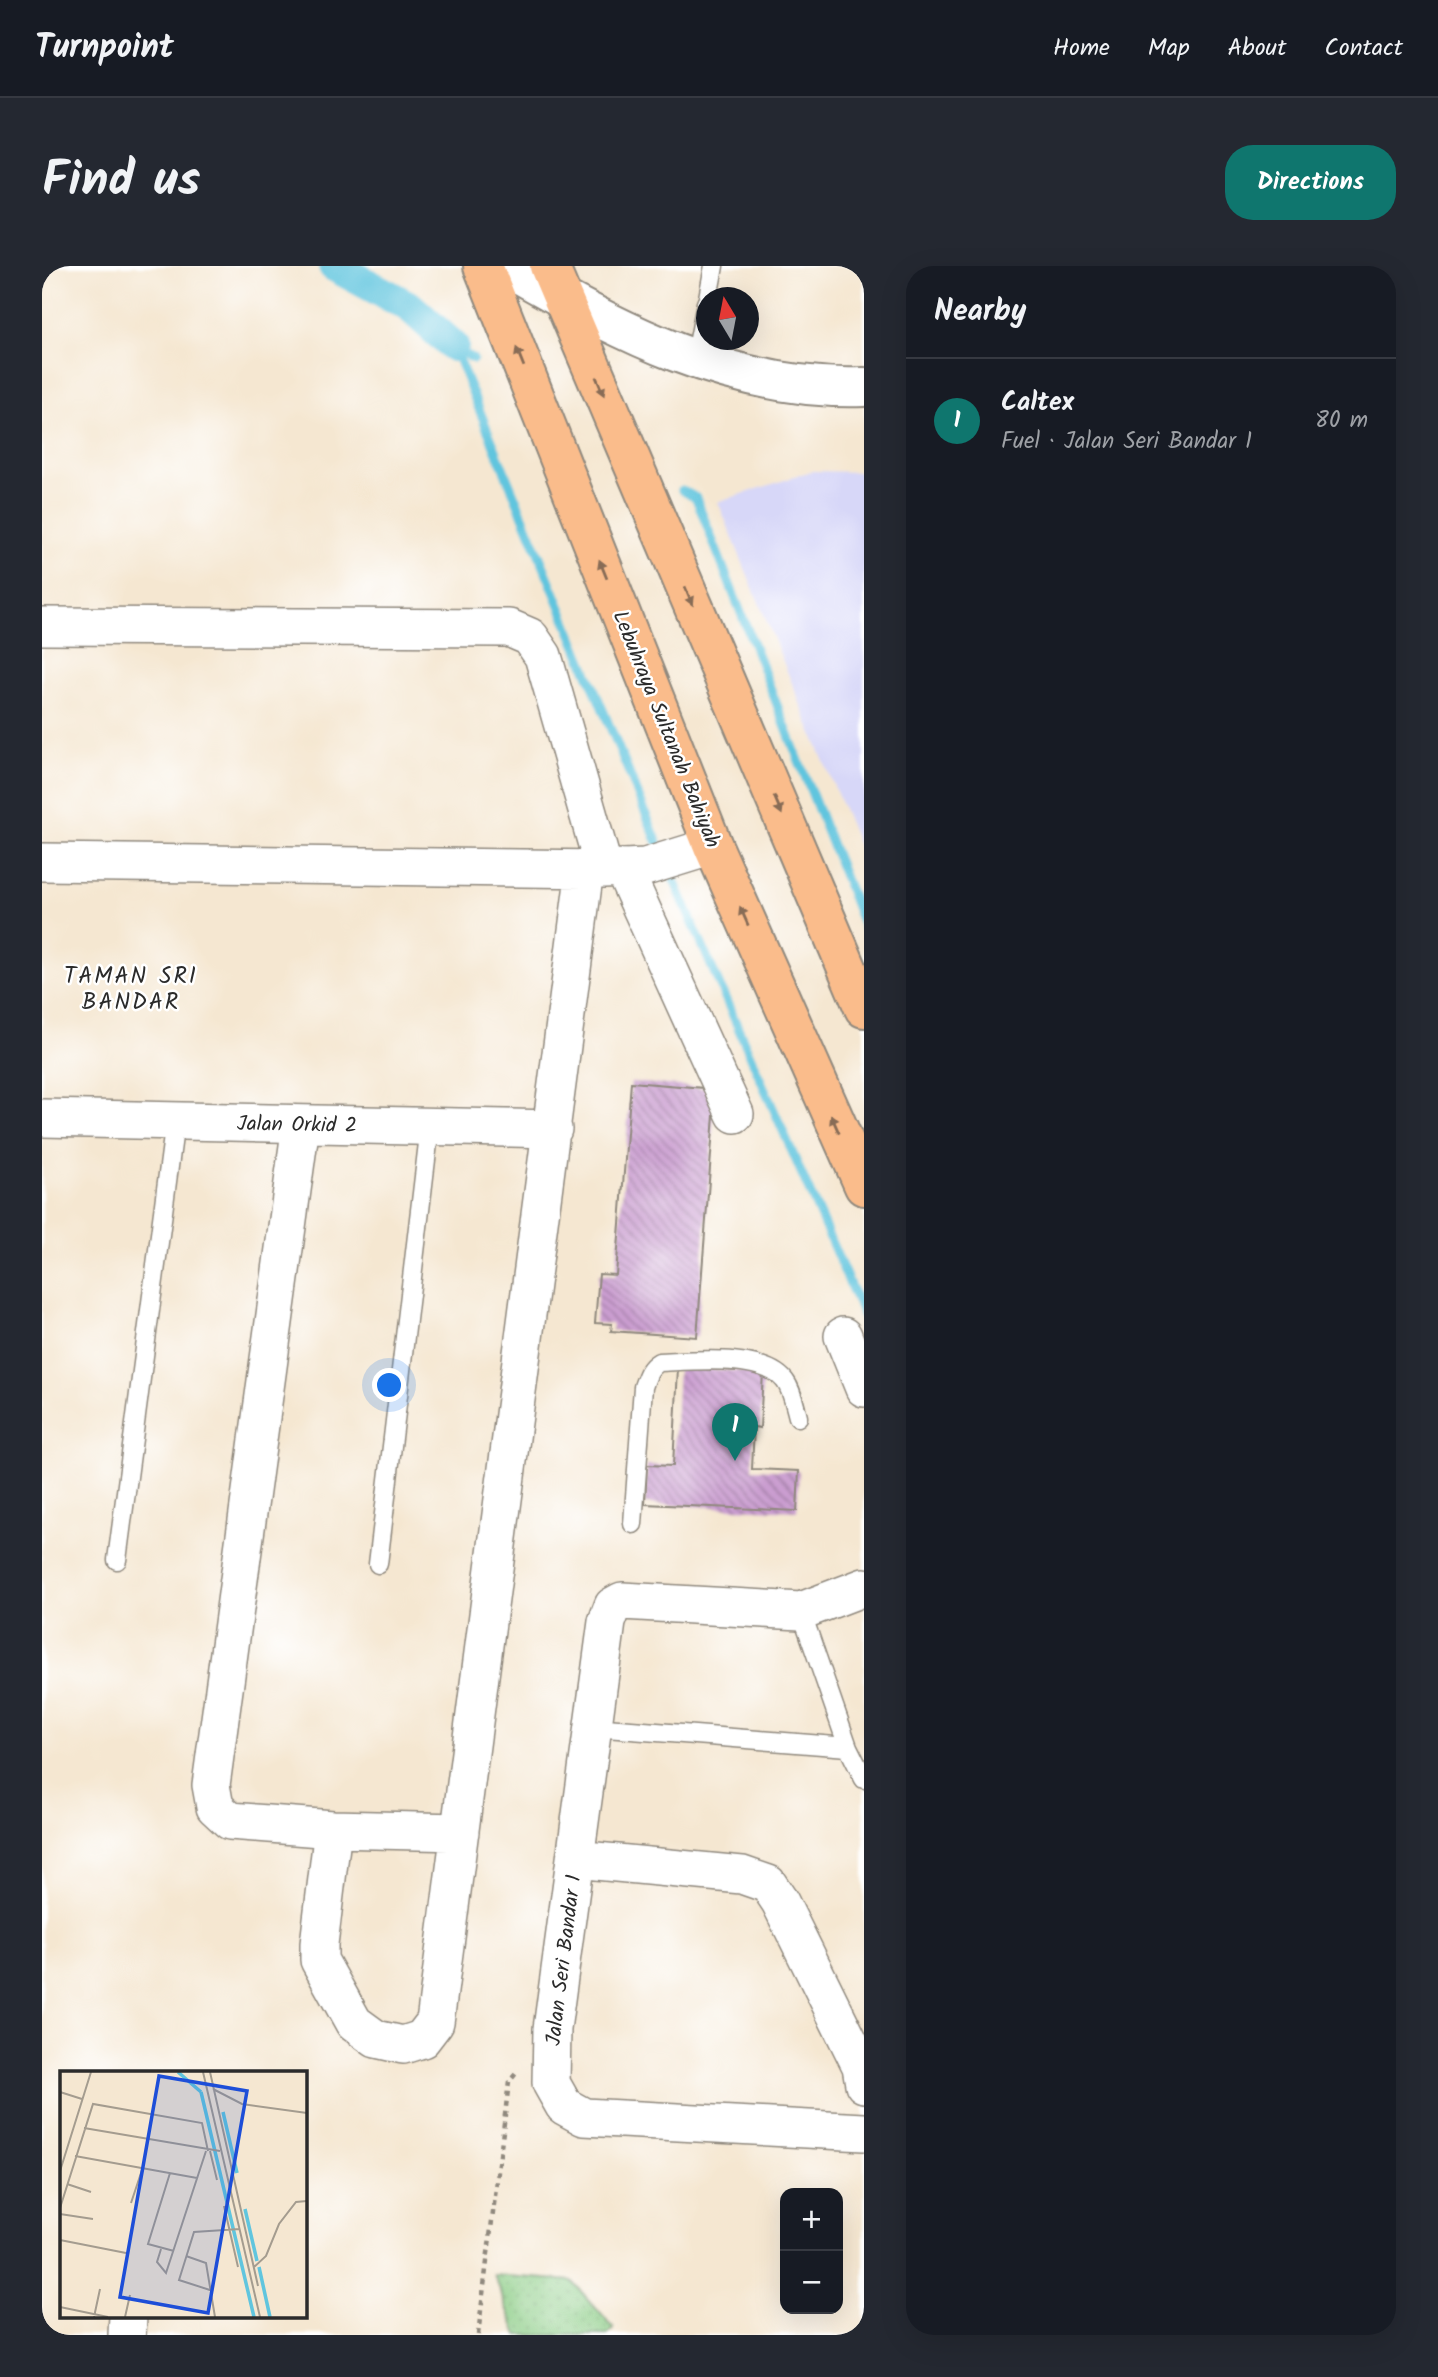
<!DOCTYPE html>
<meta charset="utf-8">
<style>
body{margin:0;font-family:Kalam,sans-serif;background:#242831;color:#f1f3f6}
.controls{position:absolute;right:21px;bottom:21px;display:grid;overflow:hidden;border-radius:14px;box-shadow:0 7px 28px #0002}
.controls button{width:63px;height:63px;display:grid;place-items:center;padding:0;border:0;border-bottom:2px solid #363941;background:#171b24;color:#f1f3f6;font:35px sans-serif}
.compass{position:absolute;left:654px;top:21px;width:63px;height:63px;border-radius:50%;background:#171b24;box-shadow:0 7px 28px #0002;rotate:350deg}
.you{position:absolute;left:348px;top:1120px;width:24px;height:24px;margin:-18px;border:5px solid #fff;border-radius:50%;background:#1a73e8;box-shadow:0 0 0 10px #1a73e833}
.badge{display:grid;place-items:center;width:46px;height:46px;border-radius:50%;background:#0f766e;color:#fff;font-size:23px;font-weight:700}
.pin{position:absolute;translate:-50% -58px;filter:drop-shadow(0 2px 4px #0008)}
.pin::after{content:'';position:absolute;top:37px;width:24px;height:21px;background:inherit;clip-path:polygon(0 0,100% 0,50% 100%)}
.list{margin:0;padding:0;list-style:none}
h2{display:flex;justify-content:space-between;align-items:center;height:91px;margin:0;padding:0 28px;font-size:30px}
h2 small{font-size:23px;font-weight:400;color:#9ea1a6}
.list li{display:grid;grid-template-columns:46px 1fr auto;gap:21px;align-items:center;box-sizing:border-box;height:126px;padding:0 28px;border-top:2px solid #363941}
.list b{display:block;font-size:26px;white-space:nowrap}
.list p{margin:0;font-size:23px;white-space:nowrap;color:#9ea1a6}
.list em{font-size:23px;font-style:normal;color:#9ea1a6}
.map{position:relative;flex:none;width:822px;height:2069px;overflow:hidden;border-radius:28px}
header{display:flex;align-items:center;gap:42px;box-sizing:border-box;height:98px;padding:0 35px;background:#171b24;border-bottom:2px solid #363941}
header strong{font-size:33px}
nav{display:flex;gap:38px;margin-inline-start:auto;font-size:24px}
.intro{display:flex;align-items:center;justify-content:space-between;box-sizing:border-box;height:168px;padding:0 42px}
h1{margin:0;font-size:49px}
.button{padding:18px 32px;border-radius:28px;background:#0f766e;color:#fff;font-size:24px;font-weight:700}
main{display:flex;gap:42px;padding:0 42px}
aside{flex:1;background:#171b24;border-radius:28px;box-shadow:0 7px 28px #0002}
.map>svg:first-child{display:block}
.built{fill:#d7d7f8}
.green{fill:url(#green-dots);stroke:#5a7c58;stroke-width:2}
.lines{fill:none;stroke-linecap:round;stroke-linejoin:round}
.stream{stroke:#60c5de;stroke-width:9}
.canal{stroke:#60c5de;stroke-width:32}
.building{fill:url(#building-back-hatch)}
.service-casing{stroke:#90897e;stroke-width:21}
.minor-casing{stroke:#90897e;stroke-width:40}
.tertiary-casing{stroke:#90897e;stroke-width:42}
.primary-casing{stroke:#90897e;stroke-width:42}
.path{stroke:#90897e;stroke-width:4.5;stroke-dasharray:5 5;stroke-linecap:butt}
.service{stroke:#fff;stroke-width:18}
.minor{stroke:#fff;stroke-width:37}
.tertiary{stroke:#fff;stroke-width:38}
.primary{stroke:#fabc8b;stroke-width:38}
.oneway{fill:#886c56}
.labels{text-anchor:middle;stroke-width:5;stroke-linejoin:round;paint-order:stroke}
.street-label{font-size:21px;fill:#2b2b2b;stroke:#fff}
.neighbourhood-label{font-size:23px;letter-spacing:2px;fill:#2b2b2b;stroke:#fff}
.inset-river{fill:none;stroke:#60c5de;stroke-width:3.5}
.inset-road{fill:none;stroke:#a49c8f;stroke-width:2}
.view{fill:#1d4ed8;fill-opacity:0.15;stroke:#1d4ed8;stroke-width:3.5}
.inset-edge{fill:none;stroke:#2b2b2b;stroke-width:3.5}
</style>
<header>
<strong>Turnpoint</strong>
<nav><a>Home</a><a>Map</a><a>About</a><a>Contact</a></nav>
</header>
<div class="intro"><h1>Find us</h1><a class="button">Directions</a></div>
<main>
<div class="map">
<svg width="822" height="2069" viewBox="0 0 822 2069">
<defs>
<pattern id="green-dots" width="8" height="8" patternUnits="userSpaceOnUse" patternTransform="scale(1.75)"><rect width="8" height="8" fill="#8acc84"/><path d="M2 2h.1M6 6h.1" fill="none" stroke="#77af72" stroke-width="1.8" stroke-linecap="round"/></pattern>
<pattern id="building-back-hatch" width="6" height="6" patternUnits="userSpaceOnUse" patternTransform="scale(1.75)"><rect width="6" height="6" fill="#ca9dd0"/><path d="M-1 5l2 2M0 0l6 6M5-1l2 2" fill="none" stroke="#a480a9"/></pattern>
</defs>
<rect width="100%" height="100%" fill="#fff"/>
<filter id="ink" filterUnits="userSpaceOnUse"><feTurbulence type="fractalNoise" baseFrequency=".0143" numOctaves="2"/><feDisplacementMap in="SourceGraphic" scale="14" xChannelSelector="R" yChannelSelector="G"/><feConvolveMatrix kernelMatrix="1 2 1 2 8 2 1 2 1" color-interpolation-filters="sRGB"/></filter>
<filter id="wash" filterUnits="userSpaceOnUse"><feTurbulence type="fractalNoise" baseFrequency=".00686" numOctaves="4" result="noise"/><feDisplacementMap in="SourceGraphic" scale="28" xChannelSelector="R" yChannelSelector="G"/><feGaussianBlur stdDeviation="1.57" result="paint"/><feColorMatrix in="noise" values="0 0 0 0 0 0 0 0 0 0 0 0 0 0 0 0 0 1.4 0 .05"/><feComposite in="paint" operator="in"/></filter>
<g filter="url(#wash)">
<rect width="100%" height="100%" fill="#f5e7d1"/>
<path class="built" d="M770 205 822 206V594L676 236Z"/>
<path class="green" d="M452 2009 530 2015 572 2063 565 2069H476Z"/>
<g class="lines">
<path class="stream" d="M411 80 620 587
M412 81 431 93
M640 224 654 232 822 661
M627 603 822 1051"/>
<path class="canal" d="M292 0 368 41 411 80"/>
</g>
<g id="blocks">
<path class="building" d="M589 816 674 823 655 1071 569 1065 570 1058 553 1057 557 1008 574 1009Z
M636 1102 721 1106 718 1162 712 1161 710 1203 757 1205 755 1245 603 1238 605 1199 631 1200Z"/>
</g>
</g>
<g filter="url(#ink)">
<use href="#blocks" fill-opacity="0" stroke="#90897e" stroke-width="2"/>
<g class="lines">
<defs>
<path id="service" d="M666 32 672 0
M653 94 664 37
M591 1258 601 1121C605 1110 607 1102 617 1096 650 1095 721 1087 743 1115 750 1124 753 1140 756 1151
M75 1294 133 855
M336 1298 388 860
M759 1345 806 1481 822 1513
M551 1461 806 1481"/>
<path id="minor" d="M0 360 467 362 488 371 501 390 562 603
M0 596 562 603 603 601 671 580
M581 602 693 848
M0 852 511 863
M259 858 169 1519 173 1541 188 1555 291 1563 418 1566
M801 1070 822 1122
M822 1321 759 1345 580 1335 571 1340 565 1356 510 1763 509 1817 522 1840 542 1851 822 1866
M291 1563 277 1678V1694L312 1757 334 1773 361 1779 380 1773 393 1756 543 603
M533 1593 700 1609 726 1618 738 1636 819 1800 822 1818
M85 2069 86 2050"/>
<path id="tertiary" d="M464 0C572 64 692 126 822 121"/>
<path id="primary" d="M441 0 671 580 822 920
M507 0 822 742"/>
</defs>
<use href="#service" class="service-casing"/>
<use href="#minor" class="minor-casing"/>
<use href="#tertiary" class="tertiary-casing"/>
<use href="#primary" class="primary-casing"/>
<path class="path" d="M436 2069 467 1816 476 1805"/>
<use href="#service" class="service"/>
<use href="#minor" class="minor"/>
<use href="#tertiary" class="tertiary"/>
<use href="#primary" class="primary"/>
</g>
<defs><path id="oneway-solid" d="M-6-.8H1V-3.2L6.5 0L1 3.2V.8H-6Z" transform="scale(1.75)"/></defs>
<g class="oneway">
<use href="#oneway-solid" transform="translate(478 91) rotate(-112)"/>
<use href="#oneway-solid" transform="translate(558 120) rotate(67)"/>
<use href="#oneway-solid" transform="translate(561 303) rotate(-112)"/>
<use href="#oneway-solid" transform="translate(647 330) rotate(67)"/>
<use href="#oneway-solid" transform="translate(736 539) rotate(67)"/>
<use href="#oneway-solid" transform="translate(702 650) rotate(-114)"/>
<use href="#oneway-solid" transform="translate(793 858) rotate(-114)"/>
</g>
</g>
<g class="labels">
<g class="street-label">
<text transform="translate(625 463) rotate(68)" y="7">Lebuhraya Sultanah Bahiyah</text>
<text transform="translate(255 858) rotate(1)" y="7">Jalan Orkid 2</text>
<text transform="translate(521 1694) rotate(-83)" y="7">Jalan Seri Bandar 1</text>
</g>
<g class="neighbourhood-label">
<text x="89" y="717">TAMAN SRI<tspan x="89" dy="26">BANDAR</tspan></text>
</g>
</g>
<g transform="translate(18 1805)">
<rect width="247" height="247" fill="#f5e7d1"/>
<path class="inset-river" d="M118 1 141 21M141 21 194 246M163 41 177 102M185 138 197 190M199 196 210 246"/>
<path class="inset-road" d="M143 1 200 246M150 1 198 215M153 18 182 33 247 42M0 21 22 28M24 57 160 80M150 80 157 109M15 85 137 107M0 100 31 1M110 102 88 173 114 180M7 113 31 121M71 132 83 96M164 135 178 196M0 137 33 33 142 52 148 80M0 143 33 148M0 169 66 182M101 178 97 191 106 202 146 80M126 185 146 192 155 246M194 196 206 185 219 153 236 131 247 130M153 220 119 209 134 161 180 158M0 236 48 246M34 246 40 218M65 246 70 224"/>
<path class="view" d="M99 5 187 20 148 242 60 226Z"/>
<rect width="247" height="247" class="inset-edge"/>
</g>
</svg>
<div class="controls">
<button>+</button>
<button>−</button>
</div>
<svg class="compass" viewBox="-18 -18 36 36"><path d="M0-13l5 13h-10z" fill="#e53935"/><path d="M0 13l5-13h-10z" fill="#9ea1a6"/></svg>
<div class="you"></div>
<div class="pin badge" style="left:693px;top:1195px">1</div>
</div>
<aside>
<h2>Nearby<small></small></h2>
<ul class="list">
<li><span class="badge">1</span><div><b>Caltex</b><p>Fuel · Jalan Seri Bandar 1</p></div><em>80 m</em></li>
</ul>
</aside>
</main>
